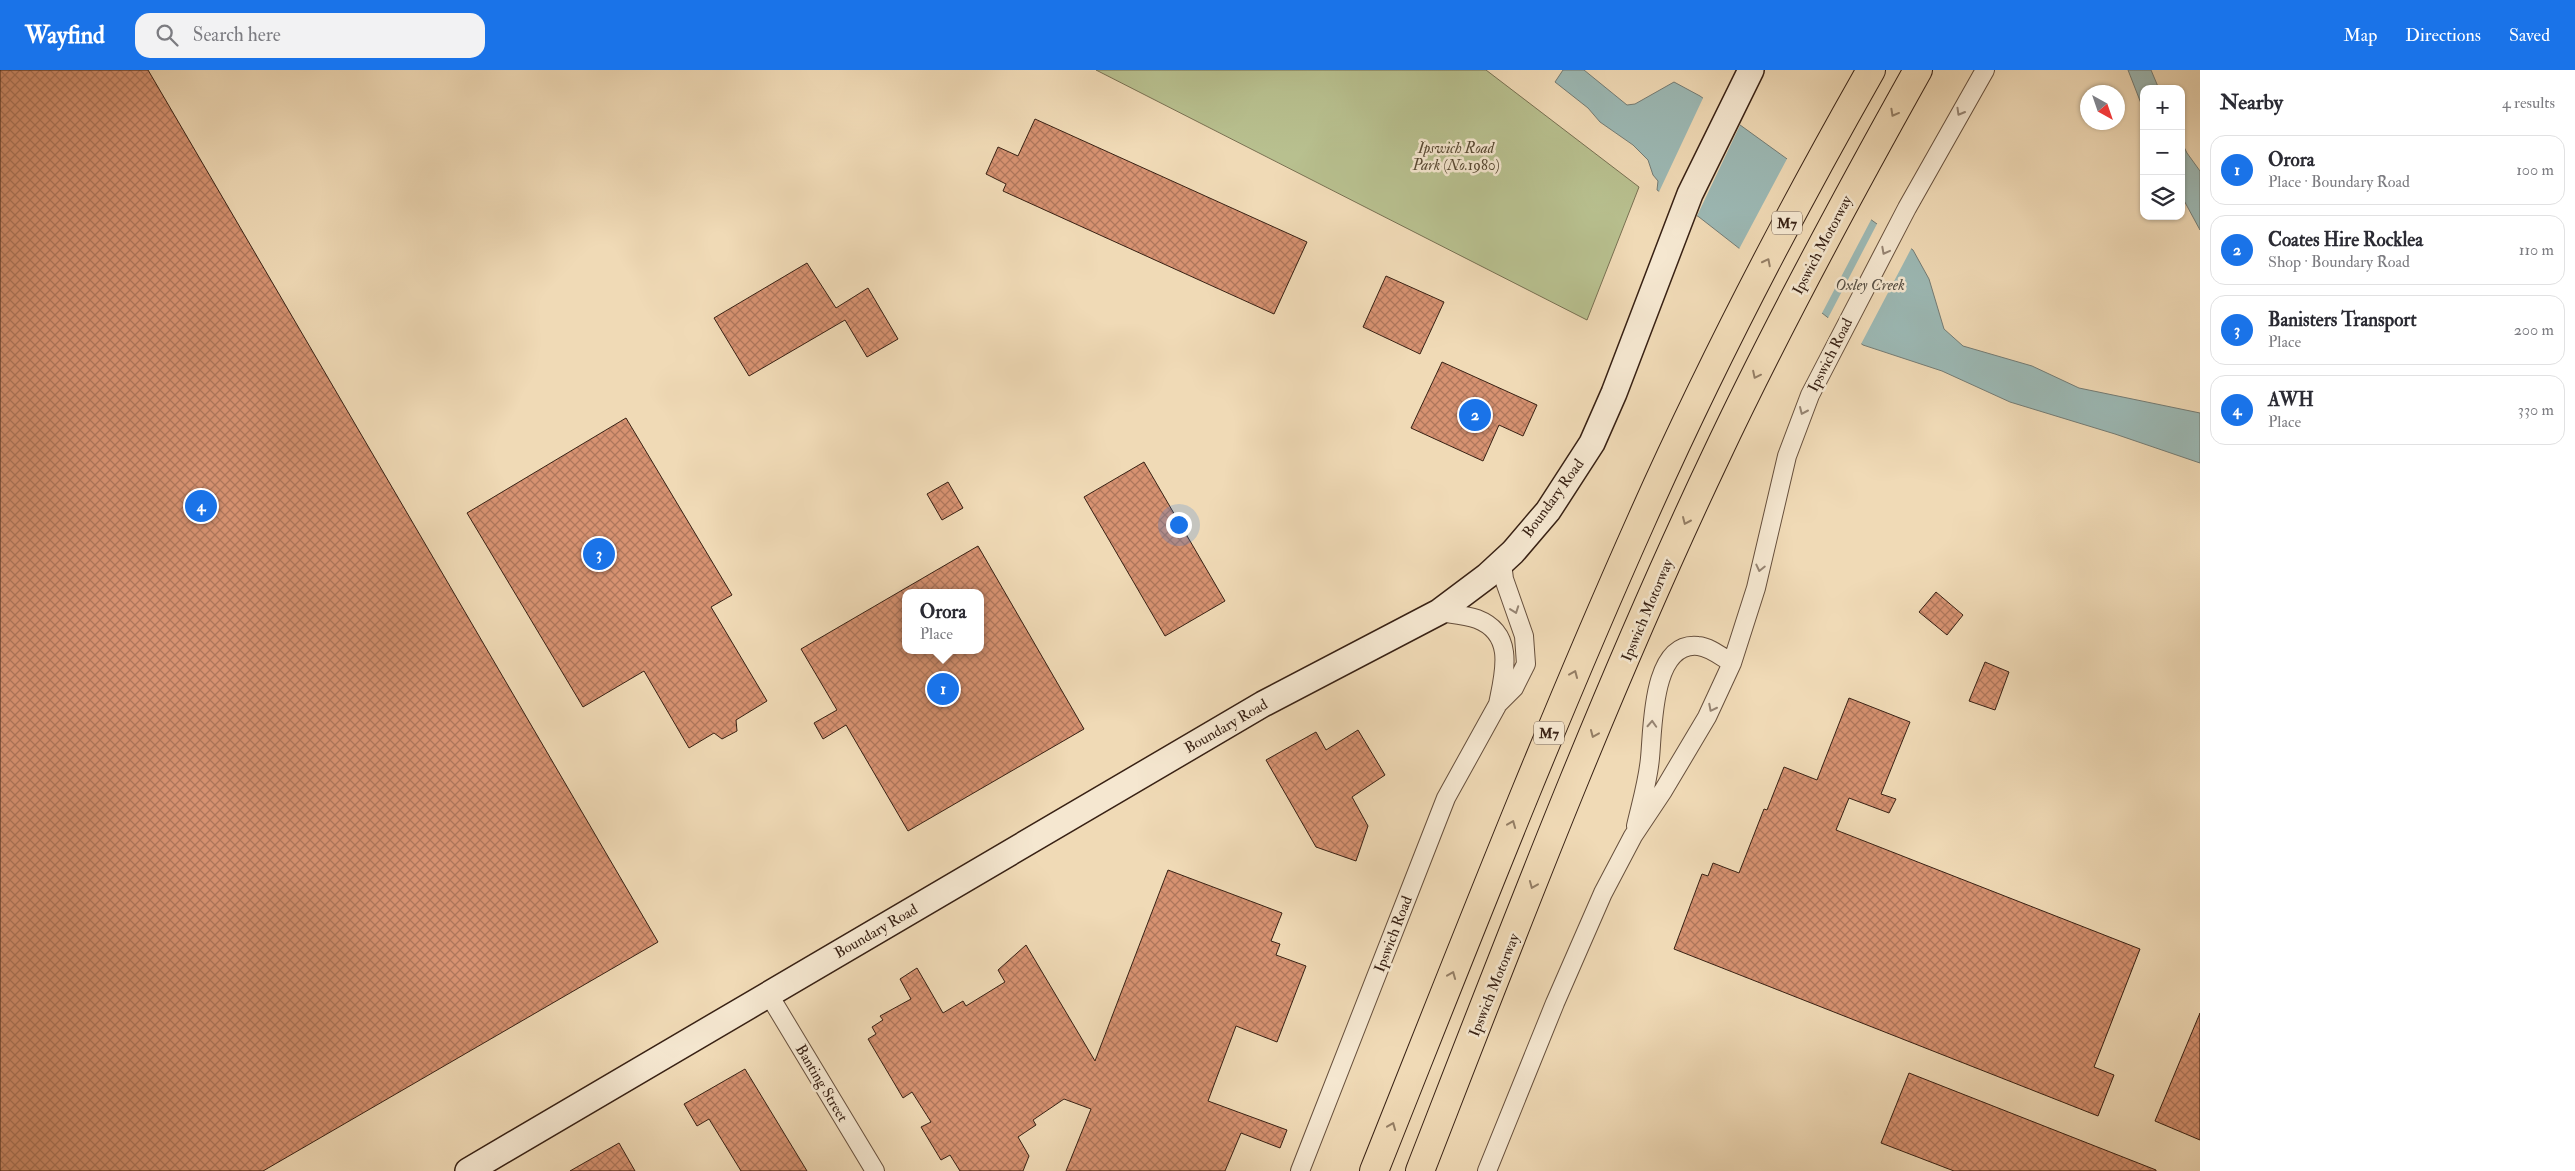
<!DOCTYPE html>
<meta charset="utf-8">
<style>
body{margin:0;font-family:"IM FELL Double Pica",serif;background:#f2f2f3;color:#2b2b33}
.controls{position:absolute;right:15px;top:15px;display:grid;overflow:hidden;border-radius:10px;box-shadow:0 1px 4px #0004}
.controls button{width:45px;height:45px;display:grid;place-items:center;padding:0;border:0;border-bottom:1px solid #e1e1e2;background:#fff;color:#2b2b33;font:25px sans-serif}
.compass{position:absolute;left:2080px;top:15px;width:45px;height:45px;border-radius:50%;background:#fff;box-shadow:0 1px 4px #0004;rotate:140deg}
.you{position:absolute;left:1178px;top:454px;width:18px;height:18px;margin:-12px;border:4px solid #fff;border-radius:50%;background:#1a73e8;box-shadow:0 0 0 8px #1a73e833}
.badge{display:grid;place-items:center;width:32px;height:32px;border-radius:50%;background:#1a73e8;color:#fff;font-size:16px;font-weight:700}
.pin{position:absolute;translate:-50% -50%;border:2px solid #fff;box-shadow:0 1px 5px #0006}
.popup{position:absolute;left:902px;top:519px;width:82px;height:65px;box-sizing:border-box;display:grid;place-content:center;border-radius:10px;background:#fff;filter:drop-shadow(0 1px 4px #0005);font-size:16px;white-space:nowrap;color:#7c7c81}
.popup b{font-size:19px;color:#2b2b33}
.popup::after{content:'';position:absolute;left:50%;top:100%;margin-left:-10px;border:10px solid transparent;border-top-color:#fff}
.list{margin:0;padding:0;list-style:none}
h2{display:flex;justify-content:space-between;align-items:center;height:65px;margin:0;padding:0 20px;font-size:21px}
h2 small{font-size:16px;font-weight:400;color:#7c7c81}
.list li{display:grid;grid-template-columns:32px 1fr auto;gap:15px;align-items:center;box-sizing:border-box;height:70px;margin:0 10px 10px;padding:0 10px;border:1px solid #e1e1e2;border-radius:15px}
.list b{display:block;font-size:19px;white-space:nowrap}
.list p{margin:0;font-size:16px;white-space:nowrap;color:#7c7c81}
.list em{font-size:16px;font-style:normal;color:#7c7c81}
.icon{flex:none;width:28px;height:28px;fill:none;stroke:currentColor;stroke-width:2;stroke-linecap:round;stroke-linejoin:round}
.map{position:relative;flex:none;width:2200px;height:1101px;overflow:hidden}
header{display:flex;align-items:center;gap:30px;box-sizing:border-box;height:70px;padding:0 25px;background:#1a73e8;color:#fff}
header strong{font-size:24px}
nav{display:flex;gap:28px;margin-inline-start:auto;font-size:18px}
.search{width:350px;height:45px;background:#f2f2f3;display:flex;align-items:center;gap:12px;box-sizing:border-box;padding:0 18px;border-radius:15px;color:#7c7c81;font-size:19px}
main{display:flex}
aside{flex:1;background:#fff}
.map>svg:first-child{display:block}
.green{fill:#b8c08f;stroke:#787052}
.water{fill:#9cb9b5;stroke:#747c75}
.pier{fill:#f0dab6}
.building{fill:url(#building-cross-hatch);stroke:#382114;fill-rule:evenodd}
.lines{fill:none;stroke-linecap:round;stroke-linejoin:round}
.street-casing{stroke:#664f3c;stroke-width:20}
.secondary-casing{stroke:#382114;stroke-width:28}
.highway-casing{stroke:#382114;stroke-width:30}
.street{stroke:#f5e7d0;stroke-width:18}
.secondary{stroke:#f5e7d0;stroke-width:25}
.highway{stroke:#f0dab6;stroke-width:28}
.oneway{stroke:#968472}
.oneway2{stroke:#947e65}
.labels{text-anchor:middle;stroke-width:5;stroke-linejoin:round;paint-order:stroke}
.shield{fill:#f5e7d0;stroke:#715c4c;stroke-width:1}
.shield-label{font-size:14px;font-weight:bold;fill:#382114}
.park-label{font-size:15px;font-style:italic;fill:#584933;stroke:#f5e7d0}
.street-label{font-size:15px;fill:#382114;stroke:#f5e7d0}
.water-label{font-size:16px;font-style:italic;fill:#564f44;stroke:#f5e7d0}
</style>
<header>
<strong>Wayfind</strong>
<div class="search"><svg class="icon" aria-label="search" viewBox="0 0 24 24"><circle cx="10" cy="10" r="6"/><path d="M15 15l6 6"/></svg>Search here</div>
<nav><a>Map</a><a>Directions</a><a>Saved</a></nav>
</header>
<main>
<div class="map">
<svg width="2200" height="1101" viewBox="0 0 2200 1101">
<defs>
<pattern id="building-cross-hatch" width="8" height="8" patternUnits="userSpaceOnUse" patternTransform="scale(1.25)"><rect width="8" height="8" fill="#d79271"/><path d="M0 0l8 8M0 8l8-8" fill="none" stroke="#af775c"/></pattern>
</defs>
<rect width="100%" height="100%" fill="#f0dab6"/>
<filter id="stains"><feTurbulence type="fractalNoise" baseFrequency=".004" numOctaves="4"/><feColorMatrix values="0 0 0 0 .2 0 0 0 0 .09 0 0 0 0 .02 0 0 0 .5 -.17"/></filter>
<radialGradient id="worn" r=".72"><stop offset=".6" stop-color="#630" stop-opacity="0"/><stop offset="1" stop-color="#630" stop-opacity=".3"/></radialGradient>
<path class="green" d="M1096 0H1486L1639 117 1587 250Z"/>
<path class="water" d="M1563 0H1584L1627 35 1635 34 1674 12 1700 26 1913 180 1929 209 1944 259 1963 276 2032 296 2079 318 2200 343V393L2115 364 2010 332 1942 301 1863 275 1699 147 1657 120 1658 111 1653 105 1648 90 1633 75 1600 52 1588 38 1555 12Z
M2128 0H2151L2159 19H2144V41Z
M2181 71 2187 83 2200 101V160L2181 125Z"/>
<path class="pier" d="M1704 26 1741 53 1696 148 1658 124Z
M1788 87 1872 148 1821 245 1738 181Z
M1878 152 1912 177 1860 276 1827 250Z"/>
<path class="building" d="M0 0H148L658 872 263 1101H0Z
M1035 49 1307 172 1274 244 1003 121 1006 114 986 104 998 77 1018 86Z
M807 193 836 238 868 218 898 269 867 287 845 250 749 306 714 248Z
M1386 206 1444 232 1420 284 1363 257Z
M1442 292 1537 335 1523 366 1499 355 1483 391 1411 358Z
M626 348 732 525 711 537 767 631 736 650 737 661 722 669 714 663 689 678 644 601 583 637 467 443Z
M1144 392 1225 531 1165 566 1084 427Z
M948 412 963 438 942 450 927 424Z
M978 476 1084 659 908 761 846 655 823 669 814 653 837 640 801 579ZM906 523H980V580H906Z
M1936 522 1963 545 1947 565 1919 542Z
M1985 592 2009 602 1995 640 1969 631Z
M1849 628 1910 652 1881 724 1896 729 1889 743 1849 728 1836 760 2140 879 2094 997 2114 1005 2098 1046 1674 879 1702 804 1708 806 1713 793 1739 803 1764 739 1767 740 1784 697 1817 710Z
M1358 660 1385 705 1352 727 1368 756 1356 791 1316 777 1266 690 1316 662 1326 680Z
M1168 800 1282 843 1271 871 1280 874 1276 885 1306 896 1277 972 1236 956 1208 1031 1287 1060 1280 1078 1241 1063 1225 1101H1066L1091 1039 1064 1029 1033 1050 1036 1055 1018 1067 1029 1086 1023 1101H960L950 1085 941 1090 921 1057 931 1052 912 1022 903 1028 868 969 876 964 872 957 883 950 880 946 911 929 900 909 917 898 943 943 963 931 966 936 1005 912 998 900 1026 875 1095 991Z
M2200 943V1070L2155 1051Z
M745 999 807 1101H741L709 1049 697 1056 684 1034Z
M1909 1003 2156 1100V1101H1954L1881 1073Z
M619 1073 635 1101H570Z"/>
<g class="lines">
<defs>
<path id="street" d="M1439 542C1451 544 1466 545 1477 549 1516 564 1504 604 1498 634
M1636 756C1641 734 1648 711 1650 688 1653 660 1651 571 1698 576 1710 577 1722 587 1732 593
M769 925 875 1101
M1300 1101 1446 728 1498 634 1514 618 1526 594 1524 566 1504 509 1502 493
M1487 1101 1555 933 1603 823 1633 766 1663 721 1707 647 1732 593 1756 518 1787 386 1810 325 1907 138 1985 0"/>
<path id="secondary" d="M468 1101 1263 634 1439 542 1487 506 1513 482 1548 441 1592 373 1614 323 1690 124 1751 0"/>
<path id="highway" d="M1374 1101C1461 883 1546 664 1642 449 1710 296 1788 146 1871 0
M1420 1101C1513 862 1605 620 1715 388 1777 256 1847 127 1918 0"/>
</defs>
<use href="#street" class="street-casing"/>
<use href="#secondary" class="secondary-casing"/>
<use href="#highway" class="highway-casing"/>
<use href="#street" class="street"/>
<use href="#secondary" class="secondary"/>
<use href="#highway" class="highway"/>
</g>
<defs><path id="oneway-chevron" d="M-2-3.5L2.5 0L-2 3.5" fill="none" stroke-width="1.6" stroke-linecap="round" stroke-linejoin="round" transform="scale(1.25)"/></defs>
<g class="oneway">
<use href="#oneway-chevron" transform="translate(1960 42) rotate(120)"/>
<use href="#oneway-chevron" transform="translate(1885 181) rotate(118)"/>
<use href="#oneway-chevron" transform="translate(1803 341) rotate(114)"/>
<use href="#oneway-chevron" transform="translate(1760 498) rotate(103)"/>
<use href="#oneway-chevron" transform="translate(1515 540) rotate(70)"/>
<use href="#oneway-chevron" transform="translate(1712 638) rotate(117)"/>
<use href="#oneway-chevron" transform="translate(1652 654) rotate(-87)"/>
</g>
<g class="oneway2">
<use href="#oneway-chevron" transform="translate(1894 43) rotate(119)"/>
<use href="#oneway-chevron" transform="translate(1767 192) rotate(-63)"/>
<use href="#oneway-chevron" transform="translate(1756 305) rotate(116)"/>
<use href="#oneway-chevron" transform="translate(1686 451) rotate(114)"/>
<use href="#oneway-chevron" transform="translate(1574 604) rotate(-67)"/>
<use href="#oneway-chevron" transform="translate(1594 664) rotate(113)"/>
<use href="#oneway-chevron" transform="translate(1512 754) rotate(-68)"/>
<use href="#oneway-chevron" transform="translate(1533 815) rotate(112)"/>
<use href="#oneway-chevron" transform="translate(1452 905) rotate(-68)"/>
<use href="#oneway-chevron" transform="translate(1392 1056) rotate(-68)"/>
</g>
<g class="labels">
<g class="shield">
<rect x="1772" y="141.5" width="30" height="23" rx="4"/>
<rect x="1534" y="651.5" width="30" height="23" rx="4"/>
</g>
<g class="shield-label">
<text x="1787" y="158">M7</text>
<text x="1549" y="668">M7</text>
</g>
<g class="park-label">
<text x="1456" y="83">Ipswich Road<tspan x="1456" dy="17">Park (No.1980)</tspan></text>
</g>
<g class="street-label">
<text transform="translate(1822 175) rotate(-62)" y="5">Ipswich Motorway</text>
<text transform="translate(1830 285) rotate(-63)" y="5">Ipswich Road</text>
<text transform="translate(1553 428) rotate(-54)" y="5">Boundary Road</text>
<text transform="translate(1647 540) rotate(-67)" y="5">Ipswich Motorway</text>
<text transform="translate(1226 656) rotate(-30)" y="5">Boundary Road</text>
<text transform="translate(876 861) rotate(-30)" y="5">Boundary Road</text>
<text transform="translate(1393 864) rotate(-69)" y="5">Ipswich Road</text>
<text transform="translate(1494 915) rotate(-68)" y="5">Ipswich Motorway</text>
<text transform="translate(822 1013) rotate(59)" y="5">Banting Street</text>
</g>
<g class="water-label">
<text x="1870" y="220">Oxley Creek</text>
</g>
</g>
<rect width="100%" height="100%" filter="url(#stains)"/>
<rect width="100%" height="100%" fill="url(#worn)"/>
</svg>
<div class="controls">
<button>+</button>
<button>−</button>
<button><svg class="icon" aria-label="layers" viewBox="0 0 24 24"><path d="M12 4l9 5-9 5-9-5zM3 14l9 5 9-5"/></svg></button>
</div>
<svg class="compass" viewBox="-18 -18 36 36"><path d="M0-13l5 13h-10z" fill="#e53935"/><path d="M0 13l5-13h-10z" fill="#7c7c81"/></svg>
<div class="you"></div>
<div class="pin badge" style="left:943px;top:619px">1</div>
<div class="popup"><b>Orora</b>Place</div>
<div class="pin badge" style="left:1475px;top:345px">2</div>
<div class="pin badge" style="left:599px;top:484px">3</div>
<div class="pin badge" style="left:201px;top:436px">4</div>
</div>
<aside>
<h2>Nearby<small>4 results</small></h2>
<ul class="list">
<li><span class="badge">1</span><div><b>Orora</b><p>Place · Boundary Road</p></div><em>100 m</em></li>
<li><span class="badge">2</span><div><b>Coates Hire Rocklea</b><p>Shop · Boundary Road</p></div><em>110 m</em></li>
<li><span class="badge">3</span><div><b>Banisters Transport</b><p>Place</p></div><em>200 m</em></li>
<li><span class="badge">4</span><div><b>AWH</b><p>Place</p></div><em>330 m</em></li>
</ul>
</aside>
</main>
